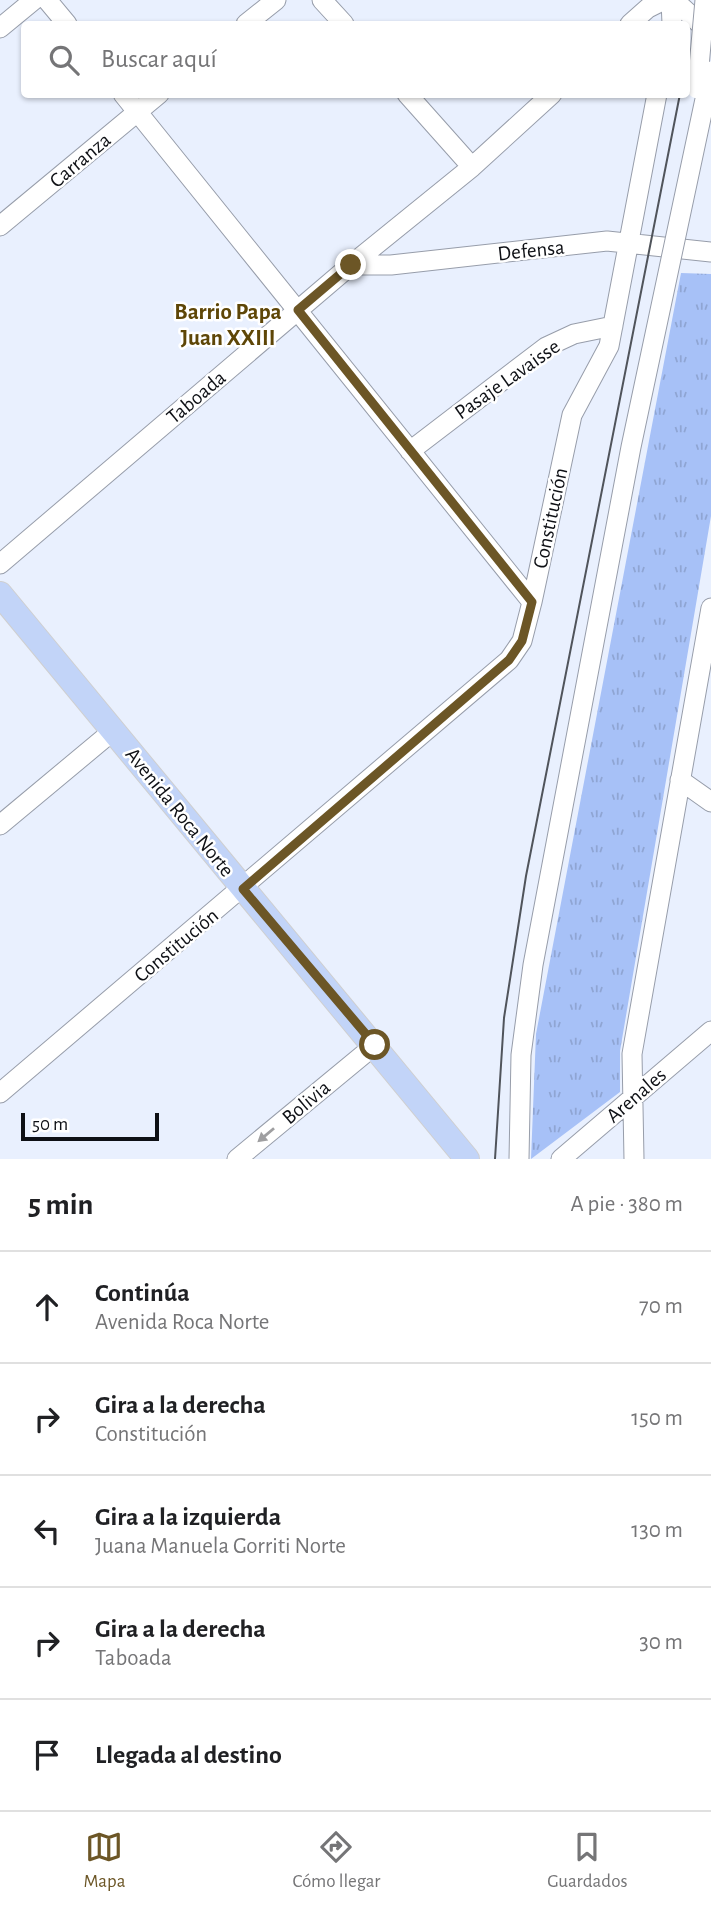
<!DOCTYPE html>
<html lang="es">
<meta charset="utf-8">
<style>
body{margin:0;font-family:"Alegreya Sans",sans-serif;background:#f6f6f6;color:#202124}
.scale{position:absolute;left:21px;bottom:18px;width:138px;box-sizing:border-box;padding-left:7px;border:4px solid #0e1015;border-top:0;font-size:19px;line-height:24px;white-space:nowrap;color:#0e1015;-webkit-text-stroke:5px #fff;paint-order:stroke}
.stop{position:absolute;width:21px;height:21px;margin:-16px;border:5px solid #6c5626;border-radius:50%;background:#fff}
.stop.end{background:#6c5626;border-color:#fff;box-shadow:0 2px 7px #0008}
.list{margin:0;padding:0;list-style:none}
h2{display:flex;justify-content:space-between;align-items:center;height:91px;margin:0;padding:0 28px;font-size:30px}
h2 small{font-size:23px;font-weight:400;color:#757577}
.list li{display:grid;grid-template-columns:46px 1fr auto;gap:21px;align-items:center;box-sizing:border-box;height:112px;padding:0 28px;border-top:2px solid #e0e0e0}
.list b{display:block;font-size:26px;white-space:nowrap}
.list p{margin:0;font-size:23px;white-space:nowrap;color:#757577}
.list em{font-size:23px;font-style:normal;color:#757577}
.icon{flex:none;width:38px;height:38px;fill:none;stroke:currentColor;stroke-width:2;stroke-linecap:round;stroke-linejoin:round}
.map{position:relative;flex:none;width:711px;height:1159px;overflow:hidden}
.search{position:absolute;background:#fff;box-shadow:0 2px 5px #0004;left:21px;right:21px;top:21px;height:77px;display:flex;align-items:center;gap:18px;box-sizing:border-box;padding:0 24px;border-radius:7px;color:#757577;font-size:26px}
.sheet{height:651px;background:#fff}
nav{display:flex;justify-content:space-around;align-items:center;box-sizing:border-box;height:98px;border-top:2px solid #e0e0e0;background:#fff;font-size:19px;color:#757577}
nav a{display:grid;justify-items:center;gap:4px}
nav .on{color:#6c5626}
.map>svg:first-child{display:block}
.park{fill:url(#park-tufts)}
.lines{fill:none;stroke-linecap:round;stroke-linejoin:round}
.minor-casing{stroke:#979daa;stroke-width:21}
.major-casing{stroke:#cfcfd0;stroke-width:26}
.minor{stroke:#fff;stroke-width:19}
.major{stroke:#c2d4f8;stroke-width:24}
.tram{stroke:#50545b;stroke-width:2}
.minor-bridge-casing{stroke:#979daa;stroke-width:21;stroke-linecap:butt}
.minor-bridge{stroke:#fff;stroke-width:19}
.oneway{fill:#9f9fa1}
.route{stroke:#6c5626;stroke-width:9}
.labels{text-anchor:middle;stroke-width:5;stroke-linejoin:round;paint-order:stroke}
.street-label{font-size:21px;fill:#0e1015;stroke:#fff}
.neighbourhood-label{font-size:23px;font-weight:bold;fill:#5e4607;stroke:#fff}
</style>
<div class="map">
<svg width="711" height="1159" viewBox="0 0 711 1159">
<defs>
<pattern id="park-tufts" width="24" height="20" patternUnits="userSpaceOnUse" patternTransform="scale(1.75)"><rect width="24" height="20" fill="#a7c1f7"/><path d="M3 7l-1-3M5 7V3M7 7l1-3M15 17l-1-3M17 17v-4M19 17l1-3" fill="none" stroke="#8fa5d3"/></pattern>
</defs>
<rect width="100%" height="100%" fill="#e9f0fe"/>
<path class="park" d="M681 273 711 274V516L620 1051V1092L531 1159 536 1034Z"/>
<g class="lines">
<defs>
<path id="minor" d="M47 0 67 24
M322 0 344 24
M671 0 672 24
M674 0 711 34
M246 24 276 0
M630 24 648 8 664 0
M0 28 34 0
M123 94 532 602
M407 94 472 167
M0 226 159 94
M351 265H391L607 241 711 252
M410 451 546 347 574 334 613 326
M0 564 351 265 472 167 552 94
M680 780 711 802
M0 825 114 730
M0 1093 509 660 522 641 532 602 572 415 609 346 657 94
M237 1159 375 1045
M561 1159 711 1031
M634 1159 632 1054 711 608"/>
<path id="major" d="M0 594 467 1159"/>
</defs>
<use href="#minor" class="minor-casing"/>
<use href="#major" class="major-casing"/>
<use href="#minor" class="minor"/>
<use href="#major" class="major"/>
<path class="tram" d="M686 64 710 0
M495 1159 504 1018 526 876 680 94"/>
<defs>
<path id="minor-bridge" d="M697 89 705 0
M519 1159 521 1055 533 965 631 447 711 71"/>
</defs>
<use href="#minor-bridge" class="minor-bridge-casing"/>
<use href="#minor-bridge" class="minor-bridge"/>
</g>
<defs><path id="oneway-solid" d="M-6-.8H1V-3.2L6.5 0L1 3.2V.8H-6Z" transform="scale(1.75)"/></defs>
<use class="oneway" href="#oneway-solid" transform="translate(266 1135) rotate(140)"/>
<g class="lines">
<path class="route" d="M351 265 298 310 532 602 522 641 509 660 243 889 375 1045"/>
</g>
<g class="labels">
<g class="street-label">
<text transform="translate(80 160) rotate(-40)" y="7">Carranza</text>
<text transform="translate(531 250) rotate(-6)" y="7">Defensa</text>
<text transform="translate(507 379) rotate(-35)" y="7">Pasaje Lavaisse</text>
<text transform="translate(196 397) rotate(-40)" y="7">Taboada</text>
<text transform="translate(550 518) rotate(-78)" y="7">Constitución</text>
<text transform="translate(180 812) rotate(51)" y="7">Avenida Roca Norte</text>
<text transform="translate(176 945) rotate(-40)" y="7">Constitución</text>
<text transform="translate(636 1095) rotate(-41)" y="7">Arenales</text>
<text transform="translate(306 1102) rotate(-40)" y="7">Bolivia</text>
</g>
<g class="neighbourhood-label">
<text x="228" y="319">Barrio Papa<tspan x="228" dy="26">Juan XXIII</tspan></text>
</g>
</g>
</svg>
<div class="scale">50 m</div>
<div class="stop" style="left:375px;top:1045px"></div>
<div class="stop end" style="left:351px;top:265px"></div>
<div class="search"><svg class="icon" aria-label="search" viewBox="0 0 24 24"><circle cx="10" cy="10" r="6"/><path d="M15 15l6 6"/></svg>Buscar aquí</div>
</div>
<section class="sheet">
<h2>5 min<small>A pie · 380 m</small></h2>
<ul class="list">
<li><svg class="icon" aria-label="ahead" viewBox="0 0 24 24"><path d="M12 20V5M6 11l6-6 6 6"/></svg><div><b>Continúa</b><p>Avenida Roca Norte</p></div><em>70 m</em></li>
<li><svg class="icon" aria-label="right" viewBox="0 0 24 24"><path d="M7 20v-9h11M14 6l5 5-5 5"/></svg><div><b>Gira a la derecha</b><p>Constitución</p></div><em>150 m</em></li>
<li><svg class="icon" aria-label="left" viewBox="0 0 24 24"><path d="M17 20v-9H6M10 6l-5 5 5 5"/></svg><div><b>Gira a la izquierda</b><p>Juana Manuela Gorriti Norte</p></div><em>130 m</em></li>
<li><svg class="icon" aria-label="right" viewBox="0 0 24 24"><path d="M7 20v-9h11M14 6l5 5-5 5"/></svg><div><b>Gira a la derecha</b><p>Taboada</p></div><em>30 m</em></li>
<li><svg class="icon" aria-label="arrive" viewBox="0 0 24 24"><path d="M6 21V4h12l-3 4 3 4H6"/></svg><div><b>Llegada al destino</b></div></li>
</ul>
</section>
<nav>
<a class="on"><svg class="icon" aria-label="map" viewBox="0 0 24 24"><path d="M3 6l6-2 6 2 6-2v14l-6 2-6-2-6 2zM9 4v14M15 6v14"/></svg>Mapa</a>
<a><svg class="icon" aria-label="directions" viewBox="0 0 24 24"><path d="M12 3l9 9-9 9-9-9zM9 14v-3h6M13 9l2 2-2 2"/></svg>Cómo llegar</a>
<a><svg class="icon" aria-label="saved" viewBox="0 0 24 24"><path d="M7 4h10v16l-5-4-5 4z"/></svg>Guardados</a>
</nav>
